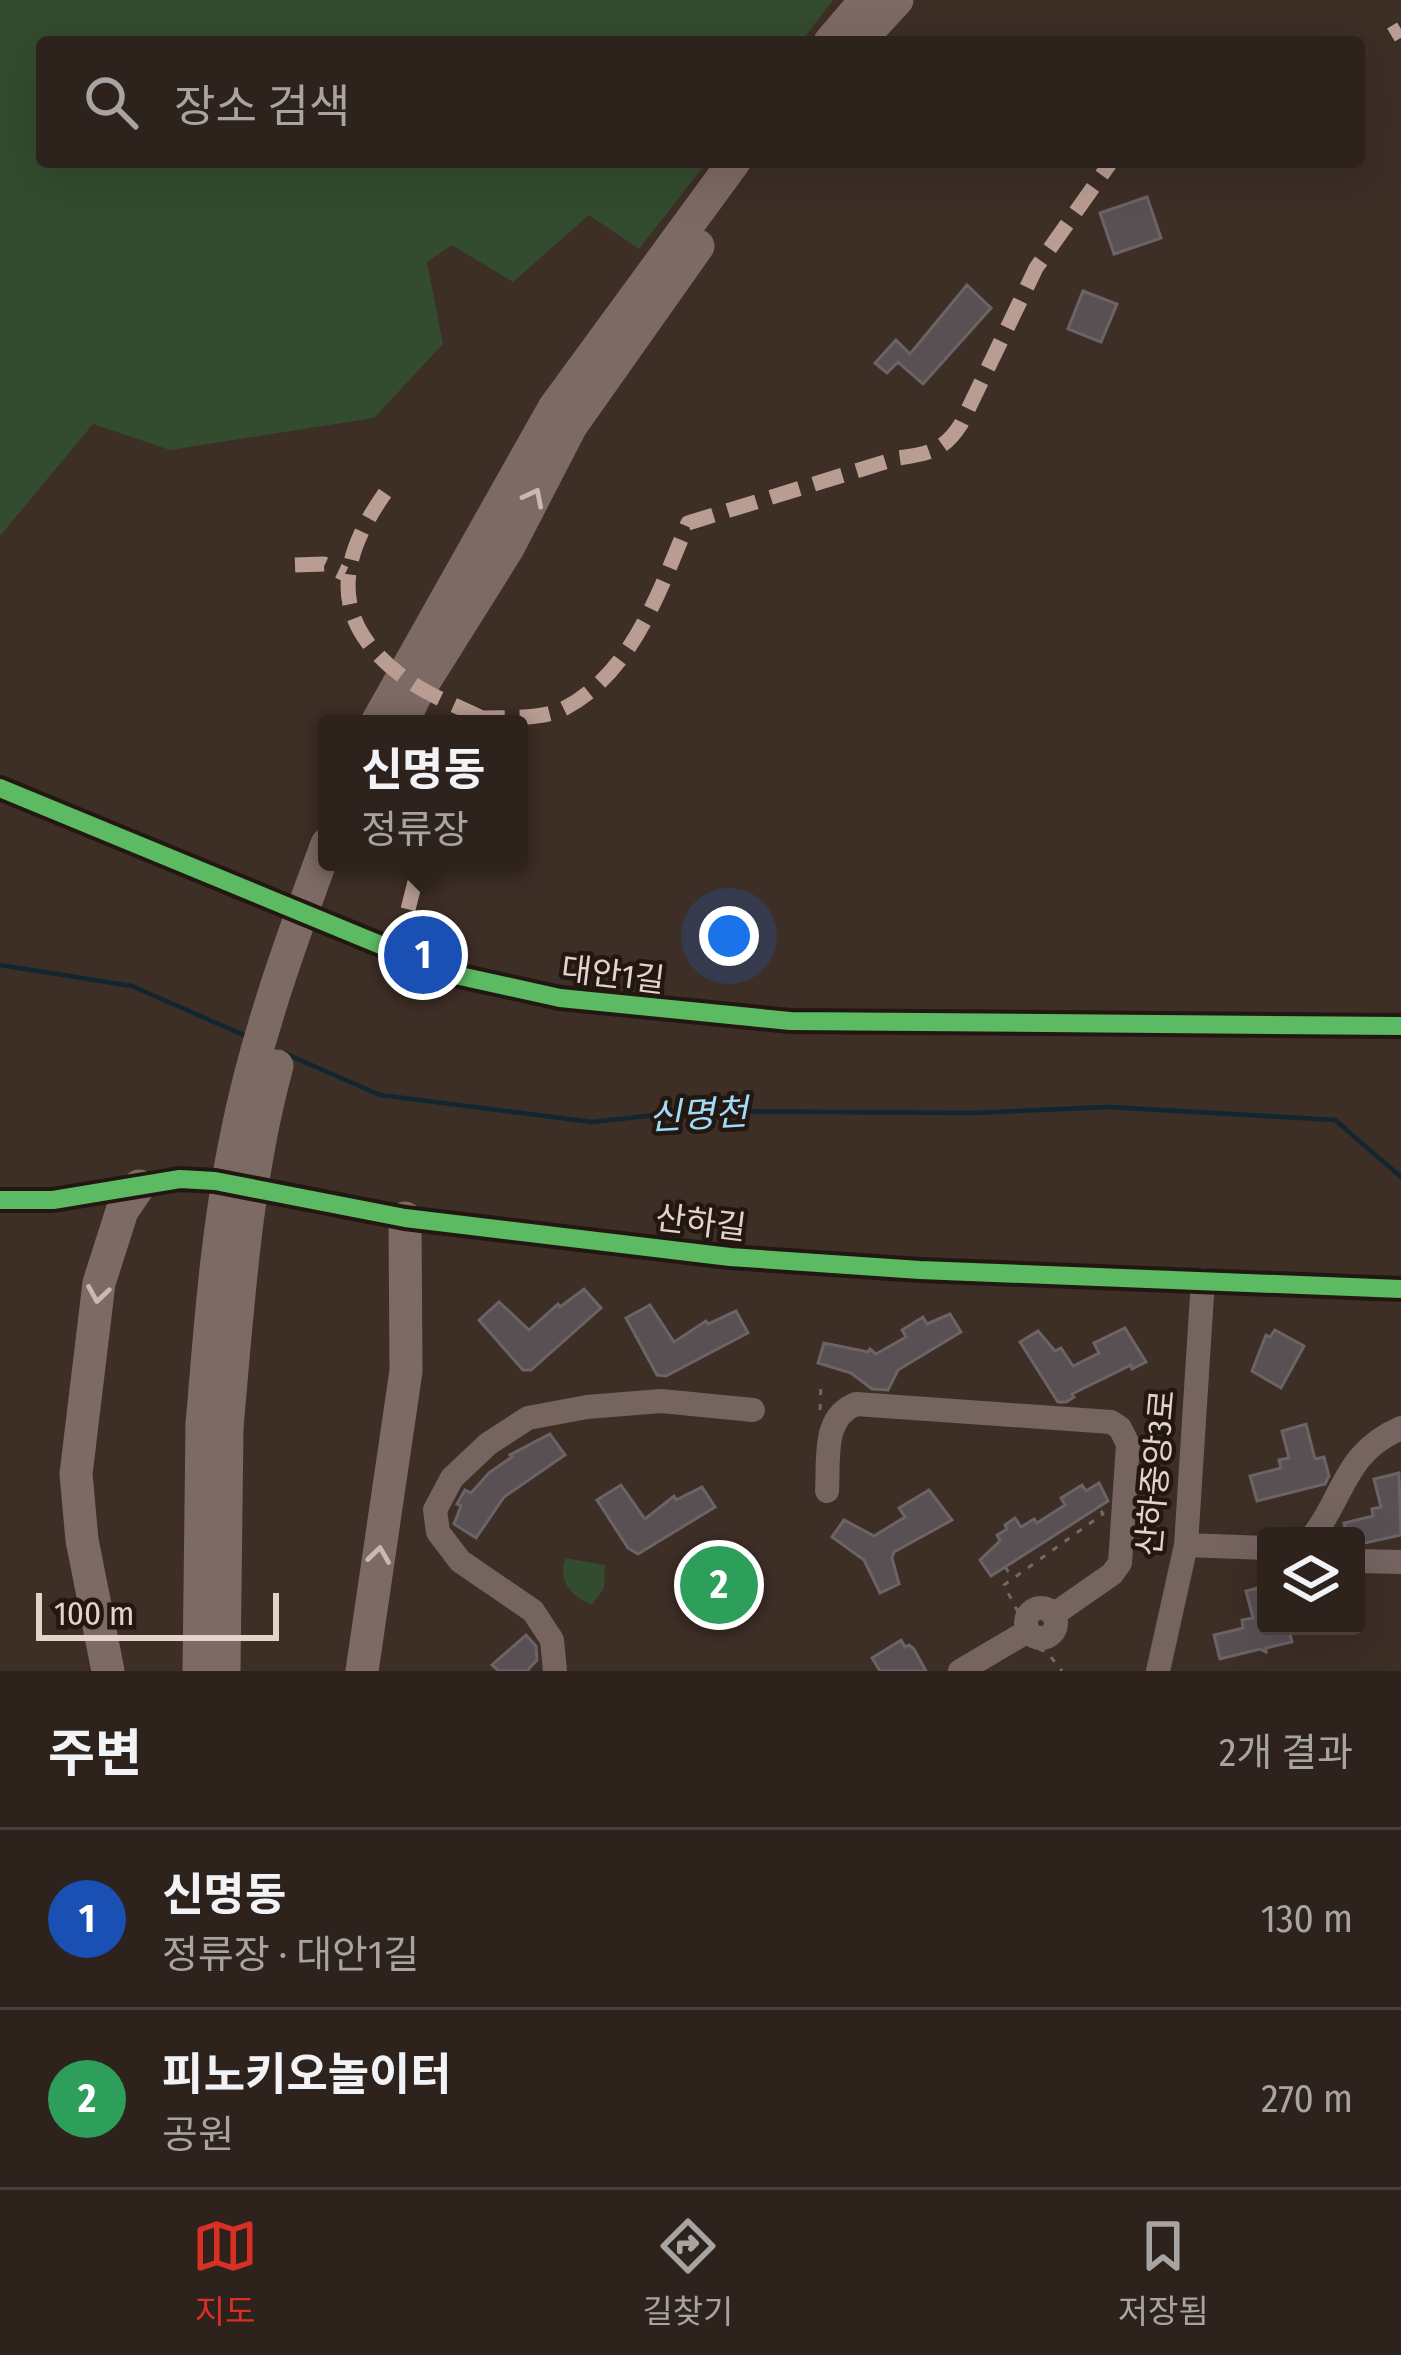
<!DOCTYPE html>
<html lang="ko">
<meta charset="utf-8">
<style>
body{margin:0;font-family:"Fira Sans Condensed","Noto Sans KR",sans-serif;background:#3a2f29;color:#f1f3f6}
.controls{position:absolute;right:36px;bottom:36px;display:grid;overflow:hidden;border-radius:12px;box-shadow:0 12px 48px #0002}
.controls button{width:108px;height:108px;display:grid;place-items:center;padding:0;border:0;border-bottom:3px solid #493f3b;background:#2e221c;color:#f1f3f6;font:60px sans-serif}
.scale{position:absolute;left:36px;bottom:30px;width:243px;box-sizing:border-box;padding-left:12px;border:6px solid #e5d3cb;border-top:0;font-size:33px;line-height:42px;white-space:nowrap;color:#e5d3cb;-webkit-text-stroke:9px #231711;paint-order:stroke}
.you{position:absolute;left:729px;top:936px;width:42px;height:42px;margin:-30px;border:9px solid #fff;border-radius:50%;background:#1a73e8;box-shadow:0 0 0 18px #1a73e833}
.badge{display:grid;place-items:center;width:78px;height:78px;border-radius:50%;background:#d93025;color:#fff;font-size:39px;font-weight:700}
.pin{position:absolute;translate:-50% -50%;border:6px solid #fff;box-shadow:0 3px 12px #0006}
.popup{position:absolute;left:318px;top:715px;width:210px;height:156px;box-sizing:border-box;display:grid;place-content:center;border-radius:12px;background:#2e221c;filter:drop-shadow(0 3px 9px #0005);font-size:39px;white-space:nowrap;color:#a7a4a3}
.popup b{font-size:45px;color:#f1f3f6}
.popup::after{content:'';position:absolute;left:50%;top:100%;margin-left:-24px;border:24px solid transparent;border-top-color:#2e221c}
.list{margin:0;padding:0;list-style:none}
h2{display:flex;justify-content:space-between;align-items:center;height:156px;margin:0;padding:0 48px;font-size:51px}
h2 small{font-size:39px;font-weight:400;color:#a7a4a3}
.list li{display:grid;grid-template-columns:78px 1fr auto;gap:36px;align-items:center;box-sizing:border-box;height:180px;padding:0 48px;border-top:3px solid #493f3b}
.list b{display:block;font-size:45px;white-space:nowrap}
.list p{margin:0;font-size:39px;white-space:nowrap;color:#a7a4a3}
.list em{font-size:39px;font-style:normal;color:#a7a4a3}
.icon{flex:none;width:66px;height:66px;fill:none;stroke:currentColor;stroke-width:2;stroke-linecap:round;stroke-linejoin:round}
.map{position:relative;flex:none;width:1401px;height:1671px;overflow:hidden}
.search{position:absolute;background:#2e221c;box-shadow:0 12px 48px #0002;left:36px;right:36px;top:36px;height:132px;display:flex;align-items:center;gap:30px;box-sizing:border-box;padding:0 42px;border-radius:12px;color:#a7a4a3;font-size:45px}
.sheet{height:516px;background:#2e221c}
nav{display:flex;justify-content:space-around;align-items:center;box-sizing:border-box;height:168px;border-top:3px solid #493f3b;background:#2e221c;font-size:33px;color:#a7a4a3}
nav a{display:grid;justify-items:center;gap:6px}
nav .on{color:#d93025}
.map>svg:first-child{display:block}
.green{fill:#334b2f}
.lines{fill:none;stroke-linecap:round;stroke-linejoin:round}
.stream{stroke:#11262f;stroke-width:4.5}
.building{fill:#585053;stroke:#6b6365;stroke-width:3}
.path{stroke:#756762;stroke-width:3;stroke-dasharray:6 9;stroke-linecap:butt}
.minor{stroke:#756460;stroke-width:24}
.highway{stroke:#7d6a64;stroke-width:33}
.highway-bridge{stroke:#7d6a64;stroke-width:33}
.quiet{stroke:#b99d93;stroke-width:15;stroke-dasharray:30 15;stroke-linecap:butt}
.cycleway-casing{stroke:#231711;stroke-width:26}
.cycleway{stroke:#5cba63;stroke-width:18}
.oneway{stroke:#cbb9b1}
.labels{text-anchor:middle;stroke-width:9;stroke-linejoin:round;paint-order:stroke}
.street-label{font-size:33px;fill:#e5d3cb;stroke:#231711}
.water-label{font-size:36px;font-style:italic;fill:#a0dbf9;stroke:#231711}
</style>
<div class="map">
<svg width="1401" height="1671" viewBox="0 0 1401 1671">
<rect width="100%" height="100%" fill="#3d2e26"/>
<path class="green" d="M0 0H833L801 42H42V162H707L639 249 589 215 513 282 452 245 427 262 443 344 374 418 170 450 93 424 0 536Z
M716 1543 728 1546C747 1576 762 1605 728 1628L715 1622 685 1568 688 1560Z
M565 1558 605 1565 604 1588 592 1605C571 1596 558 1582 565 1558Z"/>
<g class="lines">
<path class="stream" d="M0 965 132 986 246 1036
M284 1053 380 1095 592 1122 693 1111 972 1113 1109 1107 1335 1120 1401 1177"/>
</g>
<path class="building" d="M1147 197 1161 238 1114 254 1100 213Z
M967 285 991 308 923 384 898 362 887 373 875 363 896 340 910 354Z
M1083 291 1117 304 1101 342 1068 329Z
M584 1289 601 1308 531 1370H523L479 1320 499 1302 529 1330 558 1304 560 1307Z
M650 1305 674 1342 706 1321 708 1324 736 1311 748 1333 666 1376 657 1375 626 1318Z
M950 1314 961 1332 898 1370 888 1390 872 1389 851 1373 818 1363 824 1343 868 1352 870 1349 876 1354 906 1337 902 1330 923 1317 927 1324Z
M1125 1328 1146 1362 1132 1369 1131 1365 1072 1394 1074 1397 1066 1402H1058L1020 1342 1038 1331 1055 1351 1061 1348 1073 1366 1099 1353 1094 1343Z
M1275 1330 1304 1346 1281 1388 1252 1371 1266 1335 1270 1337Z
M1306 1424 1315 1459 1324 1457 1329 1476 1325 1484 1257 1501 1250 1476 1281 1468 1279 1460 1289 1458 1282 1431Z
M550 1434 565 1455 504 1497 476 1538 454 1524 461 1506 457 1504 465 1490 471 1493 489 1473 512 1457 510 1455Z
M1399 1473 1401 1535 1356 1545V1536H1347L1344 1523 1373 1516 1372 1509 1381 1507 1374 1479Z
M1099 1483 1108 1501 991 1576 980 1560 1000 1541 997 1535 1007 1529 1005 1525 1015 1518 1021 1527 1034 1519 1037 1523 1065 1505 1061 1498 1082 1485 1086 1491Z
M621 1485 645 1519 674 1496 676 1500 702 1487 715 1507 638 1554 628 1548 597 1500Z
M929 1490 952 1520 894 1552 892 1558 899 1584 880 1593 864 1560 832 1537 844 1520 874 1536 905 1517 899 1508Z
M1266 1586V1626H1288L1292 1642 1266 1648V1652L1260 1649 1220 1659 1214 1635 1243 1628 1242 1620 1253 1618 1246 1591Z
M526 1635 536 1646 537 1660 527 1671H499L492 1665Z
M901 1640 905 1647 909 1645 914 1649 926 1671H880L872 1658Z"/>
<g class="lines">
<path class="path" d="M820 1410 821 1384
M1005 1567 1012 1577
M1018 1612 1004 1585 1103 1514 1098 1506
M1039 1649 1047 1652 1062 1671"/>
<path class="minor" d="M0 788 451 974 560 998 790 1021 1401 1026
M0 1200H53L180 1179 215 1181 405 1218 730 1257 920 1270 1401 1289
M827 1491C829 1459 822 1417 856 1404L1111 1422 1120 1428 1128 1444 1120 1563 1112 1574 1053 1615
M1313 1536C1345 1494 1345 1452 1401 1428
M1186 1545 1266 1548
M1356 1561 1401 1562
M1026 1623a15 15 0 1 1 30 0a15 15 0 1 1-30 0Z
M555 1671 552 1640 533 1611 460 1561 438 1532 435 1510 452 1478 488 1444 528 1418 587 1407 661 1401 753 1410
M960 1671 1028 1631
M1158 1671 1186 1545 1203 1280"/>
<path class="highway" d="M830 42 865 1
M858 42 897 0
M376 724 554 408 734 162
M402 724 414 698 508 548 571 426 698 246
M108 1671 82 1540 76 1474 99 1283 122 1211 139 1186
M199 1671 202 1425
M224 1671 227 1427
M362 1671 406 1371 405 1218"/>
<path class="highway-bridge" d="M202 1425C210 1328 217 1229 237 1133 257 1034 292 938 327 844
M227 1427C238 1307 245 1183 277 1066"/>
<path class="quiet" d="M1391 35 1401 29
M385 493C335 564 330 624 406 679 428 695 457 706 482 718
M295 565 324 564 345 574
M478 724 482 718C507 717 542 720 565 708 633 672 660 589 688 523L898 458C928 454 944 451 961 424L1036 268 1111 162
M519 758 524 759
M397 953 420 862"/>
<defs>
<path id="cycleway" d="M0 788 451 974 560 998 790 1021 1401 1026
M0 1200H53L180 1179 215 1181 405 1218 730 1257 920 1270 1401 1289"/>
</defs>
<use href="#cycleway" class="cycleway-casing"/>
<use href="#cycleway" class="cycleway"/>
</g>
<defs><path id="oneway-chevron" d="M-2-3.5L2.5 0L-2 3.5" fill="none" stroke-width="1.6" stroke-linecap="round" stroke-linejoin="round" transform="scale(3)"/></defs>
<g class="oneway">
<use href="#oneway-chevron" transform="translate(534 497) rotate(-63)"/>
<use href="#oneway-chevron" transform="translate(98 1294) rotate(99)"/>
<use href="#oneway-chevron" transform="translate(379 1555) rotate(-82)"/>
</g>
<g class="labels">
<g class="street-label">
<text transform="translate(613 974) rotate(7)" y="12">대안1길</text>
<text transform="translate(701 1222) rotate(7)" y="12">산하길</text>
<text transform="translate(1155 1473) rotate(-85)" y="12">산하중앙3로</text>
</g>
<g class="water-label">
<text transform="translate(698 1114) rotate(-3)" y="13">신명천</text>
</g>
</g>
</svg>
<div class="controls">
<button><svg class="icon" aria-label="layers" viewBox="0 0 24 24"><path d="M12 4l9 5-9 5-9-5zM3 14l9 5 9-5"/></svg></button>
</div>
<div class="scale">100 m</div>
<div class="you"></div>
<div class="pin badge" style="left:423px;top:955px;background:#1a4fb4">1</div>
<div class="popup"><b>신명동</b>정류장</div>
<div class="pin badge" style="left:719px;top:1585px;background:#2e9e5b">2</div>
<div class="search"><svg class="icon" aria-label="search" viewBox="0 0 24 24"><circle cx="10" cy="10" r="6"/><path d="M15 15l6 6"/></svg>장소 검색</div>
</div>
<section class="sheet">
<h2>주변<small>2개 결과</small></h2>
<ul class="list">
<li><span class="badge" style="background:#1a4fb4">1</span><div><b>신명동</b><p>정류장 · 대안1길</p></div><em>130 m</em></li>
<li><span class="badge" style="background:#2e9e5b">2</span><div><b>피노키오놀이터</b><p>공원</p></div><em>270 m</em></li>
</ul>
</section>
<nav>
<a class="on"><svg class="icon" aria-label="map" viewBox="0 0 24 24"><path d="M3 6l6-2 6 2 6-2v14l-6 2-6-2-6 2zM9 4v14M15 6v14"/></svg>지도</a>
<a><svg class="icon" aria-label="directions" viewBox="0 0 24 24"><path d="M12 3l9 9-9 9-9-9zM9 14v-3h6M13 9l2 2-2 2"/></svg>길찾기</a>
<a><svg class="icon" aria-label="saved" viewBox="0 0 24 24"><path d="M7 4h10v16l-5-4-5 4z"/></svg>저장됨</a>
</nav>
